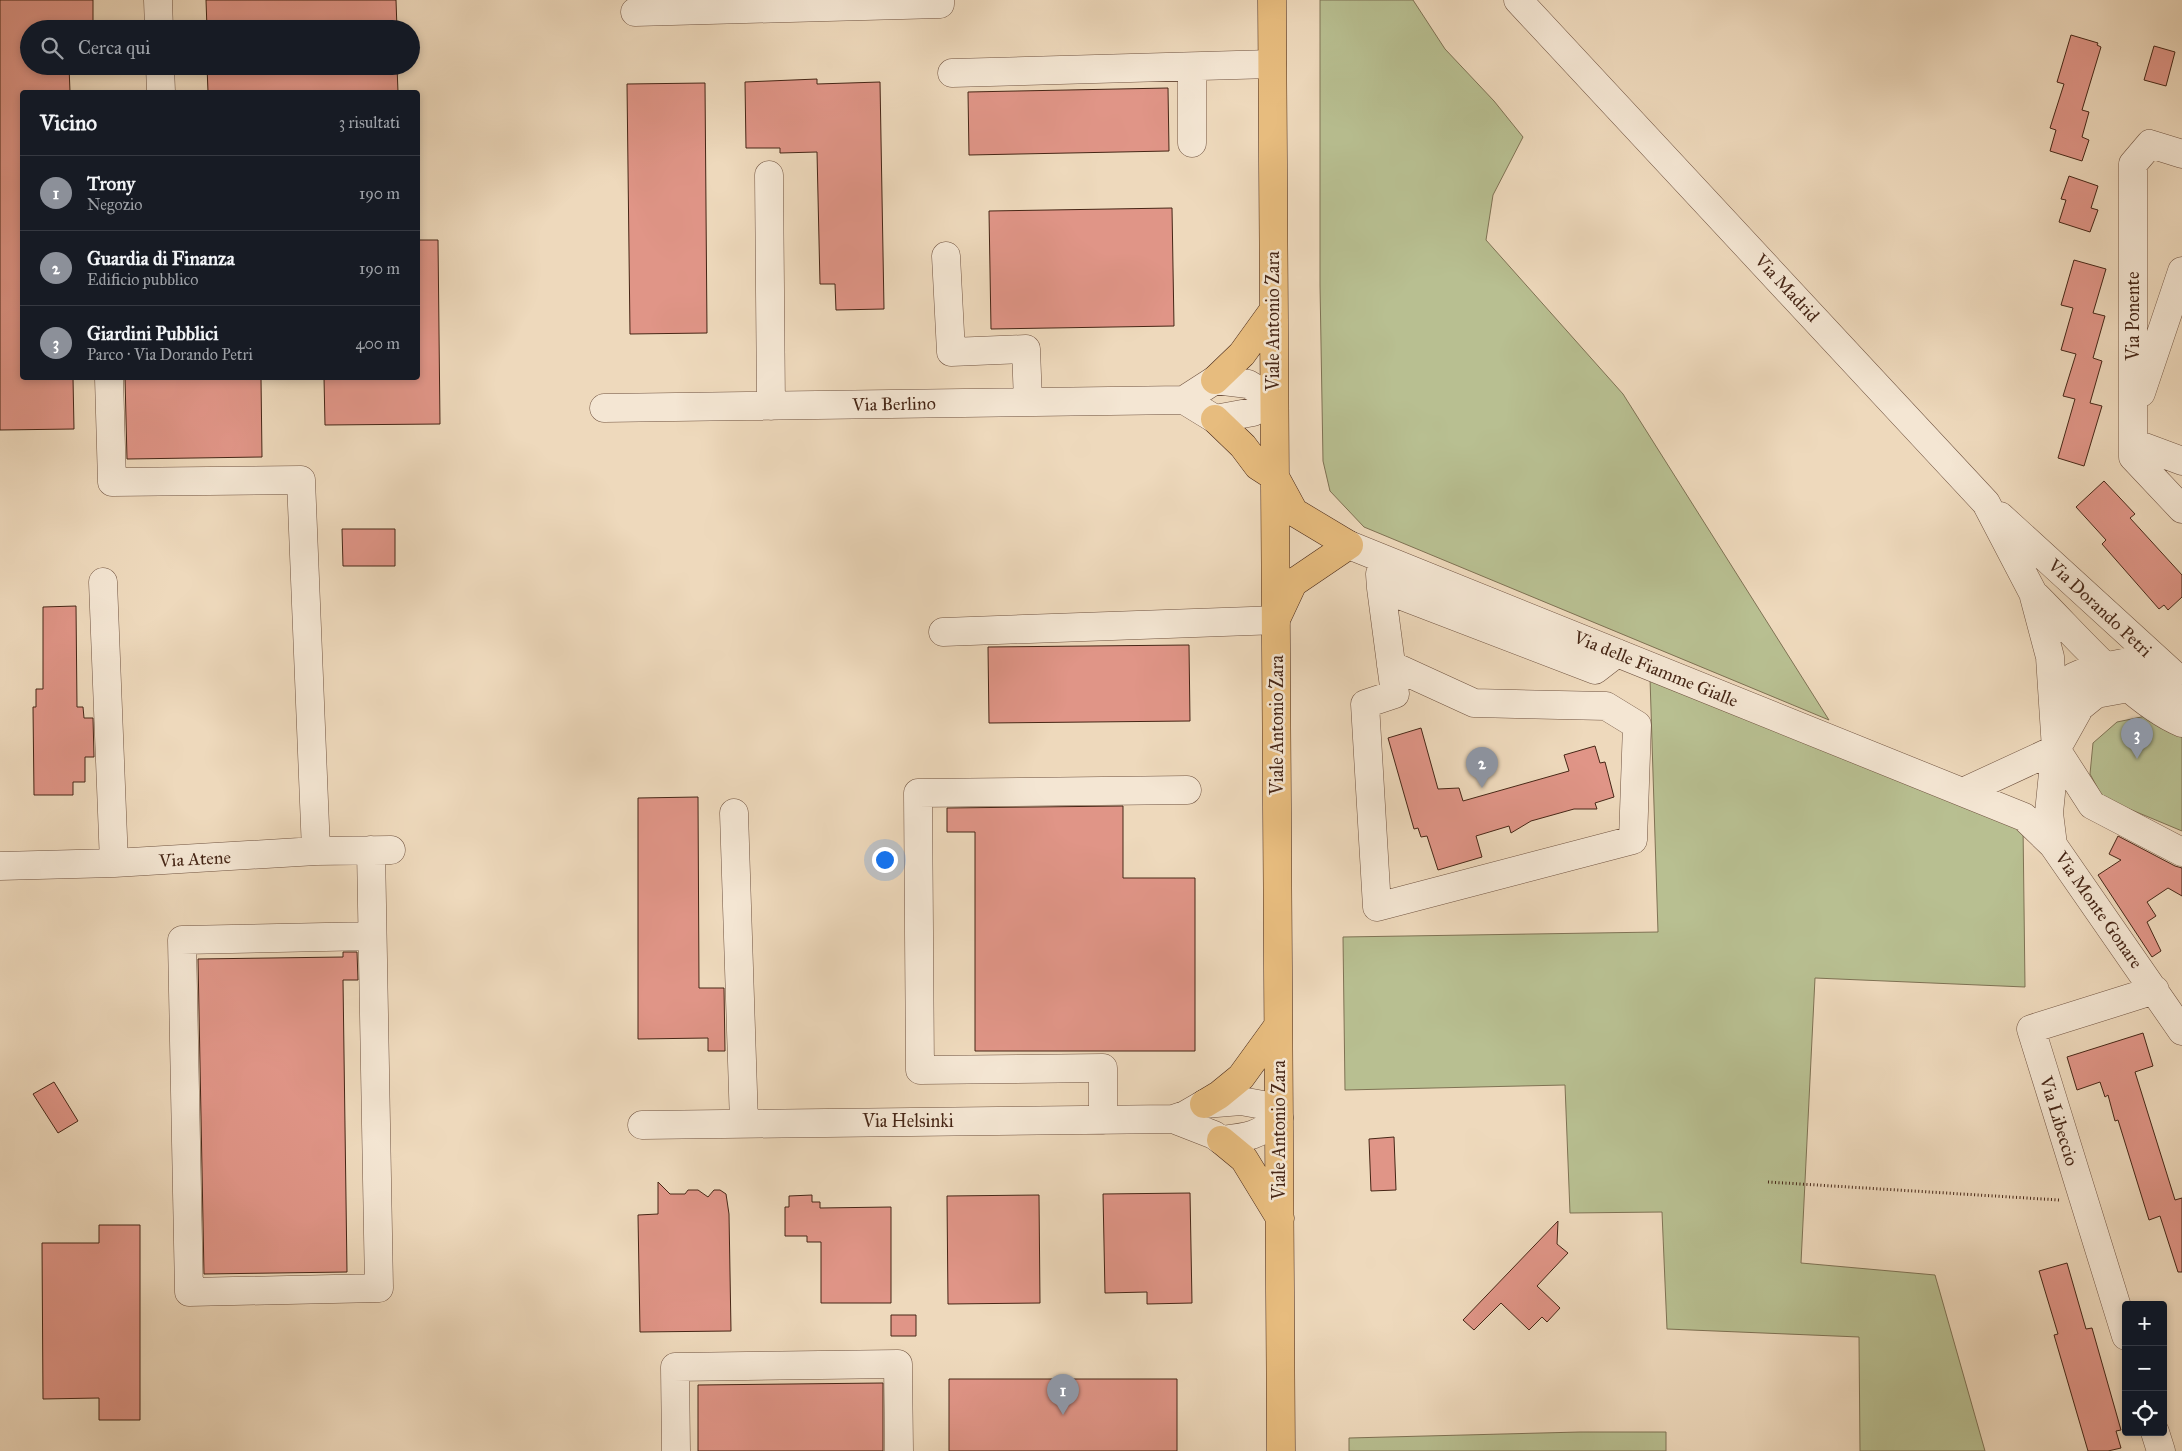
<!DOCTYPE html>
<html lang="it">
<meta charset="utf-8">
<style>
body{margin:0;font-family:"IM FELL Great Primer",serif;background:#242831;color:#f1f3f6}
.controls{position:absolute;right:15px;bottom:15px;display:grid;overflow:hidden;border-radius:5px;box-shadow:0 2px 8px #0003}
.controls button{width:45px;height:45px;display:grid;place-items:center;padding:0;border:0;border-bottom:1px solid #363941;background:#171b24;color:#f1f3f6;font:25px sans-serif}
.you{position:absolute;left:884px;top:859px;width:18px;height:18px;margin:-12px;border:4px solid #fff;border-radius:50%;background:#1a73e8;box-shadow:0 0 0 8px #1a73e833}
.badge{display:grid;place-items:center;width:32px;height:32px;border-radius:50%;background:#8c9099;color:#fff;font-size:16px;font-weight:700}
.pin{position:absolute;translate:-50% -41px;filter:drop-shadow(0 1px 2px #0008)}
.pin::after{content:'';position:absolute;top:26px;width:18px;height:15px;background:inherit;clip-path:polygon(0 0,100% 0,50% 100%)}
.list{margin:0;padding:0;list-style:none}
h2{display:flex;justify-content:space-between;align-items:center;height:65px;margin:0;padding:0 20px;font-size:21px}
h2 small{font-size:16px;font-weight:400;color:#9ea1a6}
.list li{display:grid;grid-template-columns:32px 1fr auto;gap:15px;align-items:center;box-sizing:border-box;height:75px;padding:0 20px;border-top:1px solid #363941}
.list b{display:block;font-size:19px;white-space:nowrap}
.list p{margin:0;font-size:16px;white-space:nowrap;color:#9ea1a6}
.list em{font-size:16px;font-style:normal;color:#9ea1a6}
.icon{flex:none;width:28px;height:28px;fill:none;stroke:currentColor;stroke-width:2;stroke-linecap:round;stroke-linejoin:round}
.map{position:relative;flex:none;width:2182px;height:1451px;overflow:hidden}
.search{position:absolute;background:#171b24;box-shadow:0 2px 8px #0003;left:20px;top:20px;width:400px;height:55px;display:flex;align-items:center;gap:12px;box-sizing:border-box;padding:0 18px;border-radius:28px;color:#9ea1a6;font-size:19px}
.panel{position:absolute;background:#171b24;box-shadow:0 2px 8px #0003;left:20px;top:90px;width:400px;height:290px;border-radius:5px}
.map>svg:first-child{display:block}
.green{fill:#b8bf91;stroke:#7f7254}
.building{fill:#e09587;stroke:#462616}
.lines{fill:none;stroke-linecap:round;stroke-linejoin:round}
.minor-casing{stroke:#705340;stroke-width:29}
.major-casing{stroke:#462616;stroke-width:29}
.path{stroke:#462616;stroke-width:3;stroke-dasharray:1 2.5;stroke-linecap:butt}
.minor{stroke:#f4e6d3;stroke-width:28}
.major{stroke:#e7bc7e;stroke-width:28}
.labels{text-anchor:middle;stroke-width:5;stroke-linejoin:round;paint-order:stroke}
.street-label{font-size:18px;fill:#462616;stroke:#f4e6d3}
</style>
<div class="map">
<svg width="2182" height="1451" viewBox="0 0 2182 1451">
<rect width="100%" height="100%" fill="#eed9bc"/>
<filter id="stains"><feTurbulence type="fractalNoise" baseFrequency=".004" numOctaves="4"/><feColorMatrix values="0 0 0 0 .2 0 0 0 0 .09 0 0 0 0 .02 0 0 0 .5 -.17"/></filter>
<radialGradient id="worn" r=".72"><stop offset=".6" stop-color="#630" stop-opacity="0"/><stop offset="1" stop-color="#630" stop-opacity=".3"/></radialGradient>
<path class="green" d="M1320 0H1413L1445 49 1494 101 1523 137 1493 195 1486 240 1623 394 1829 720 1364 527 1330 491 1323 461 1320 285Z
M1650 678 2023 825 2025 987 1815 978 1801 1263 1935 1275 1985 1451H1860L1859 1337 1667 1329 1662 1212 1570 1213 1565 1085 1345 1090 1343 937 1658 932Z
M2151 715 2182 737V831L2103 798 2090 774 2093 743 2117 722Z
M1580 1432H1666V1451H1349V1438Z"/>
<path class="building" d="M0 0H93V29H29V66H69L70 92H22V378H73L74 429 0 430Z
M206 0H396L397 29H207Z
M2071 35 2098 43 2097 45 2101 47 2082 110 2089 112 2082 137 2089 140 2082 161 2050 151 2056 130 2050 128 2064 84 2057 82Z
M2154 46 2175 52 2166 86 2144 80Z
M207 66H397L398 92H208Z
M817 79V84L880 82 884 309 836 310 835 284H820L817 152 780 153V148H746L745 82Z
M705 83 707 333 630 334 627 84Z
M1168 88 1169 151 969 155 968 92Z
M2069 176 2098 186 2091 208 2098 210 2090 232 2059 222 2066 200 2061 199Z
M1172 208 1174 326 991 329 989 211Z
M418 240H438L440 424 325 425 324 378H418Z
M2074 260 2106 269 2093 313 2105 316 2093 358 2102 361 2090 403 2102 406 2084 466 2058 458 2075 399 2063 396 2076 354 2061 350 2073 308 2061 305Z
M125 378H261L262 457 127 459Z
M2104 481 2135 514 2130 518 2182 575V597L2168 610 2164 605 2159 609 2102 544 2106 540 2076 507Z
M342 529H395V566H343Z
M76 606 77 707H83L84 718H93L94 757H85V782H73V795H34L33 707H36V689H43V607Z
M1189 645 1190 721 989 723 988 647Z
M1421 728 1438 789 1459 788 1463 801 1569 771 1564 755 1595 746 1600 763 1605 762 1614 797 1595 803 1597 809H1574L1531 821 1511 833 1509 826 1476 836 1482 857 1438 870 1427 836 1421 837 1418 828 1414 829 1388 738Z
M698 797 699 988H724L725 1051H708V1038L638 1039V798Z
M1123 806V878H1195V1051H975V832H947V808Z
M2118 836 2175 866 2182 868V896L2168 888 2147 902 2156 916 2147 922 2161 951 2152 957 2098 875 2121 860 2109 854Z
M343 952H357L358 980H343L347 1272 204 1274 198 959 343 957Z
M2143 1033 2153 1066 2135 1072 2175 1200 2182 1198V1272H2178L2160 1216 2149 1220 2118 1120 2115 1121 2108 1095 2105 1097 2100 1082 2077 1090 2067 1057Z
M54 1082 78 1121 58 1133 33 1094Z
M1394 1137 1396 1190 1371 1191 1369 1139Z
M658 1182 670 1194H685L688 1190H698L708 1197 714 1190H720L726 1194 729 1214 731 1331 640 1332 638 1215 658 1214Z
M1190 1193 1192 1303 1147 1304V1292L1105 1293 1103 1194Z
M812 1195V1202H820V1208L891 1207V1303H821V1242H807V1236H785V1207H789V1196Z
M1039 1195 1040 1303 948 1304 947 1196Z
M1558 1221 1557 1244 1568 1253 1537 1286 1560 1308 1547 1322 1542 1317 1529 1330 1501 1303 1474 1330 1463 1320Z
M99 1225H140V1420H99V1398L43 1399 42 1243H99Z
M2067 1263 2086 1329 2092 1328 2121 1430 2116 1431 2121 1448 2108 1451H2088L2054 1335 2058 1334 2039 1271Z
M891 1315H916V1336H891Z
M949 1379H1177V1451H949Z
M883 1383V1451H698V1385Z"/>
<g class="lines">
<defs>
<path id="minor" d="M158 0 159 29
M1518 0 1986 503 2033 593 2050 657 2056 749 2092 805 2182 852
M635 12 940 4V0
M160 66 161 92
M952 73 1272 64
M1192 143V67
M2182 154 2150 144 2133 164V457L2182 509
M769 175 771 406
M946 256 951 352 1026 349 1028 402
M109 378 112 482 301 480 316 851
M2141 393 2182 271
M604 408 1184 400 1215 419 1253 412 1273 399 1248 384 1215 380 1184 400
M2134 443 2182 461
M2000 516 2173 674
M1349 545 2024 817 2053 845
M1380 574 1381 588 1595 670 1617 653
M103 582 114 863
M1381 588 1395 694 1365 704 1377 907 1633 840 1637 725 1606 706 1474 703 1391 665
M2034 594C2074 633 2131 702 2182 723
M943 632 1276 620
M2182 697 2128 662 2089 670 2073 677 2060 703 2049 813 2053 845 2182 1031
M2061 741 2080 707 2096 694 2129 688
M1963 792 2056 749
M734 813 744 1123
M371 850 379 1288 189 1292 182 940 372 936
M0 866 114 863 316 851 391 850
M1103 1120V1068L920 1070 918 793 1187 790
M642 1125 1173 1119 1185 1115 1204 1104 1241 1101 1263 1105 1279 1118C1259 1136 1247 1137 1221 1140L1214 1135 1173 1119
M2126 1336 2031 1029 2155 990
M2155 1432 2161 1451
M676 1451 675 1367 898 1364 899 1451"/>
<path id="major" d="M1272 0 1281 1451
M1215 380 1242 354 1273 311
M1215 419 1243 446 1258 466 1275 477 1294 512 1349 545 1293 583 1278 615
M1204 1104 1219 1095 1241 1077 1278 1026
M1221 1140 1244 1159 1280 1218"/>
</defs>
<use href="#minor" class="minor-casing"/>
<use href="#major" class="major-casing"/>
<path class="path" d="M1768 1182 2059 1200"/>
<use href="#minor" class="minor"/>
<use href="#major" class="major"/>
</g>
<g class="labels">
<g class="street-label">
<text transform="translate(1787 288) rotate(47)" y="6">Via Madrid</text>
<text transform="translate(2133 316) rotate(-90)" y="6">Via Ponente</text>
<text transform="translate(1273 321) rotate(-90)" y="6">Viale Antonio Zara</text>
<text transform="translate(894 404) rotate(-1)" y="6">Via Berlino</text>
<text transform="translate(2100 608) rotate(43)" y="6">Via Dorando Petri</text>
<text transform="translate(1656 669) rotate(22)" y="6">Via delle Fiamme Gialle</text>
<text transform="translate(1277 725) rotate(-90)" y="6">Viale Antonio Zara</text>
<text transform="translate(195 859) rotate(-3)" y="6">Via Atene</text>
<text transform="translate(2099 910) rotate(55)" y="6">Via Monte Gonare</text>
<text x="908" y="1127">Via Helsinki</text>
<text transform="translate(2059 1121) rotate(73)" y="6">Via Libeccio</text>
<text transform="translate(1279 1130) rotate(-90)" y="6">Viale Antonio Zara</text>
</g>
</g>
<rect width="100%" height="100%" filter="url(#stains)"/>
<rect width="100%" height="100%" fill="url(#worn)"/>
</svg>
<div class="controls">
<button>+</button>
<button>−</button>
<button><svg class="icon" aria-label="locate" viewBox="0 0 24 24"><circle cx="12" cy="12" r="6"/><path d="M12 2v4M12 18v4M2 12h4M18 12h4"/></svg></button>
</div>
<div class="you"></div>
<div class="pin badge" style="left:1063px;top:1415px">1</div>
<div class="pin badge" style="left:1482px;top:788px">2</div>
<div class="pin badge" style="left:2137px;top:759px">3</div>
<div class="search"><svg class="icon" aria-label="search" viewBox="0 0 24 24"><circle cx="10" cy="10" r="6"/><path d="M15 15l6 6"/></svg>Cerca qui</div>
<section class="panel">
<h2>Vicino<small>3 risultati</small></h2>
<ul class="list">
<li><span class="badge">1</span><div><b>Trony</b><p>Negozio</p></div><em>190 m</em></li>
<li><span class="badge">2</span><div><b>Guardia di Finanza</b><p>Edificio pubblico</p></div><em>190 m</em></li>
<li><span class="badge">3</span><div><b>Giardini Pubblici</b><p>Parco · Via Dorando Petri</p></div><em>400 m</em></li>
</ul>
</section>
</div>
